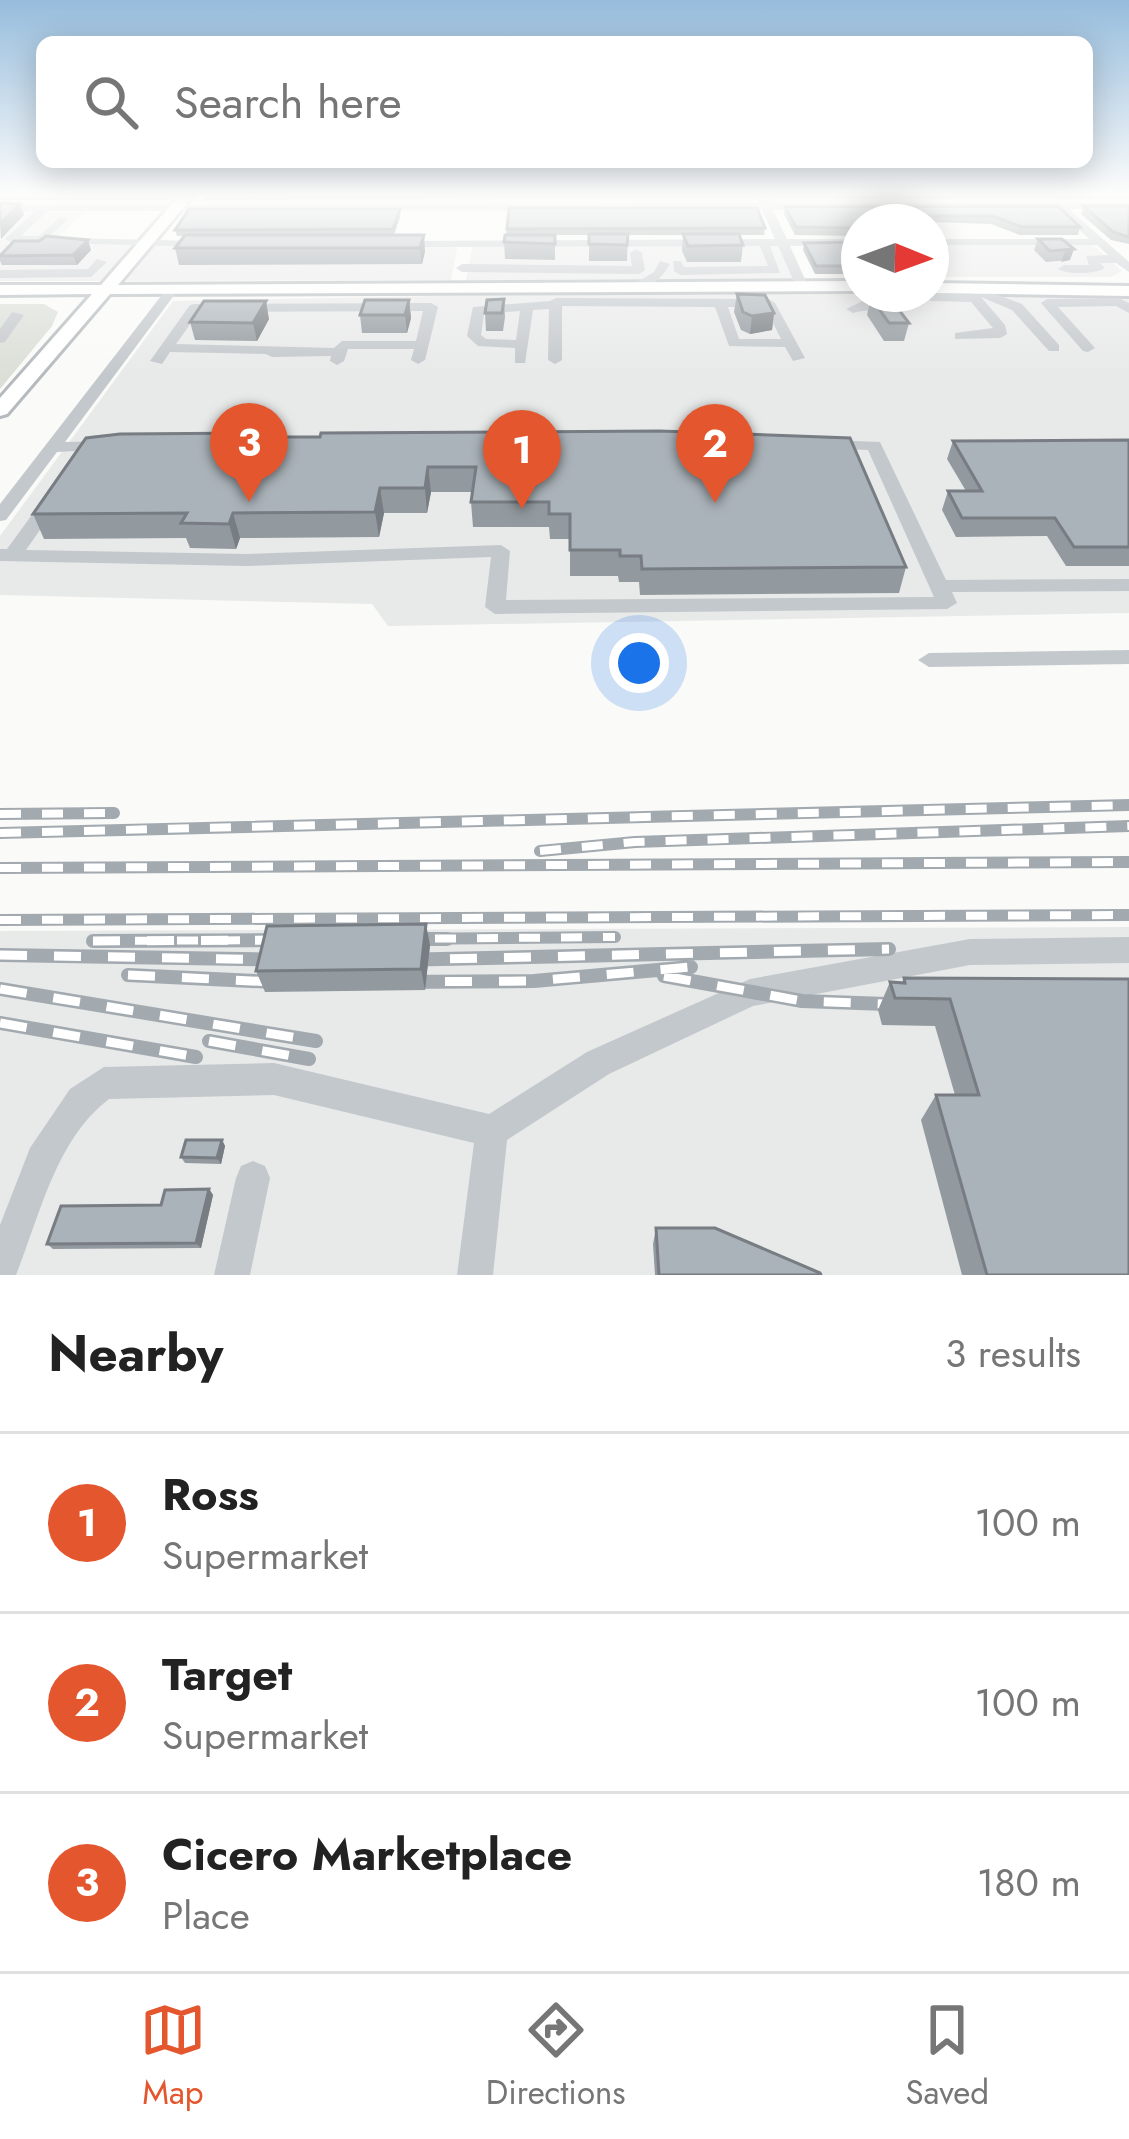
<!DOCTYPE html>
<style>
body{margin:0;font-family:Jost,sans-serif;background:#f2f2f2;color:#222}
.compass{position:absolute;left:841px;top:204px;width:108px;height:108px;border-radius:50%;background:#fff;box-shadow:0 6px 30px #0003;rotate:91deg}
.you{position:absolute;left:639px;top:663px;width:42px;height:42px;margin:-30px;border:9px solid #fff;border-radius:50%;background:#1a73e8;box-shadow:0 0 0 18px #1a73e833}
.badge{display:grid;place-items:center;width:78px;height:78px;border-radius:50%;background:#e4572e;color:#fff;font-size:39px;font-weight:700}
.pin{position:absolute;translate:-50% -99px;filter:drop-shadow(0 3px 6px #0008)}
.pin::after{content:'';position:absolute;top:63px;width:42px;height:36px;background:inherit;clip-path:polygon(0 0,100% 0,50% 100%)}
.list{margin:0;padding:0;list-style:none}
h2{display:flex;justify-content:space-between;align-items:center;height:156px;margin:0;padding:0 48px;font-size:51px}
h2 small{font-size:39px;font-weight:400;color:#767676}
.list li{display:grid;grid-template-columns:78px 1fr auto;gap:36px;align-items:center;box-sizing:border-box;height:180px;padding:0 48px;border-top:3px solid #e0e0e0}
.list b{display:block;font-size:45px;white-space:nowrap}
.list p{margin:0;font-size:39px;white-space:nowrap;color:#767676}
.list em{font-size:39px;font-style:normal;color:#767676}
.icon{flex:none;width:66px;height:66px;fill:none;stroke:currentColor;stroke-width:2;stroke-linecap:round;stroke-linejoin:round}
.map{position:relative;flex:none;width:1129px;height:1275px;overflow:hidden}
.search{position:absolute;background:#fff;box-shadow:0 6px 30px #0003;left:36px;right:36px;top:36px;height:132px;display:flex;align-items:center;gap:30px;box-sizing:border-box;padding:0 42px;border-radius:18px;color:#767676;font-size:45px}
.sheet{height:696px;background:#fff}
nav{display:flex;justify-content:space-around;align-items:center;box-sizing:border-box;height:168px;border-top:3px solid #e0e0e0;background:#fff;font-size:33px;color:#767676}
nav a{display:grid;justify-items:center;gap:6px}
nav .on{color:#e4572e}
.map>svg:first-child{display:block}
.built{fill:#e8e9e9}
.green{fill:#dadfd7}
.lines{fill:none;stroke-linecap:round;stroke-linejoin:round}
.major-casing{stroke:#b5babe;stroke-width:6}
.minor{fill:#c3c8cc;fill-rule:evenodd}
.major{fill:#fff;fill-rule:evenodd}
.rail-far1-casing{stroke:#a2aab0;stroke-width:12}
.rail-casing{stroke:#a2aab0;stroke-width:14}
.rail-far1{stroke:#fff;stroke-width:8;stroke-dasharray:21;stroke-linecap:butt}
.rail{stroke:#fff;stroke-width:9;stroke-dasharray:27;stroke-linecap:butt}
.wall{fill:#929a9f}
.shaded-wall{fill:#777d82}
.building{fill:#aab3b9;stroke:#777d82;stroke-width:3}
</style>
<div class="map">
<svg width="1129" height="1275" viewBox="0 0 1129 1275">
<rect width="100%" height="100%" fill="#fafaf8"/>
<path class="built" d="M0 210 86 211 54 240 138 242 100 281H0Z
M931 242H1090L1122 271 1111 277H946L931 258Z
M458 243 451 280 126 281 156 244Z
M473 243H776L794 279 466 280Z
M1129 294V613L388 626 372 604 0 595V536L173 301 489 295Z
M1129 927V1275H0V931Z"/>
<path class="green" d="M0 304H44L58 312 52 326 0 389Z"/>
<g class="lines">
<defs>
<path id="major" d="M179 196H193L118 285 859 281V291L110 294 7 414 0 416V398L92 294 0 295V285H101Z
M931 283 1129 286V296L931 293Z"/>
</defs>
<use href="#major" class="major-casing"/>
<path class="minor" d="M757 196H767L770 203H1129V209H1069L1129 262V272L1116 263H1100L1105 268C1095 274 1068 275 1058 269L1064 265H1089L1086 256 1108 255 1097 245H931V239H1089L1057 209 773 210 787 239H859V245L790 246 808 286 802 290 796 286 778 246H770L780 273 680 275 674 271 673 261H681L684 267 768 266 760 246 398 247 392 244 398 241 775 239 762 210 48 211 21 236H39L60 217 69 219 42 242H11L5 239 35 211H0V205L760 203Z
M64 238 204 241 210 244 204 247 60 243 58 241Z
M636 249 642 253 645 270 639 274 462 272 456 268 462 264 632 266 630 253Z
M97 259 107 262 91 277 0 278V270L88 269Z
M660 261 670 264C663 277 649 291 634 290V284L654 272Z
M974 286 1022 304 1059 345V351H1049L1012 310 981 297 1005 325 1007 334 1000 338 955 339V333L993 328 971 302 931 301 925 297 931 293 973 294 968 290Z
M168 287 178 290 65 442 106 441 112 443V449L57 452 6 520 0 521V504Z
M556 298 769 299 775 303 805 358 793 361 785 347 729 346 715 307 562 306V360L555 364 548 360 549 309 533 310 525 363H515V348L478 346 467 336 473 307 550 301ZM728 307H765L781 339H739ZM520 311 516 340 486 339 481 335 484 314Z
M1119 298 1129 303V313L1116 306 1058 307 1095 348 1088 352 1083 351 1041 303 1047 299Z
M865 300 897 302 904 306C893 313 869 308 853 313L846 309Z
M431 303 438 307 425 360 418 364 411 360 414 349H348L344 361 337 365 330 361 331 356 272 357 266 354 170 352 162 364 150 361 190 305 195 304ZM423 311 416 341H342L334 348 176 344 199 312Z
M12 312 24 315 5 342 0 343V329Z
M827 440 880 442 946 580 1129 579V591L952 592 957 603 947 609 495 614 485 607 491 557 246 566 0 561V549H7L45 497 51 496 60 501 26 550 246 554 501 545 510 551 506 600 934 597 868 450 821 448V442Z
M1129 650V664L929 667 918 660 929 653Z
M1129 937V963L970 965 753 1006 609 1074 507 1140 493 1275H457L474 1143 274 1095 109 1099C56 1139 40 1215 16 1275H0V1225L30 1148 70 1089 104 1067 274 1063 489 1114 587 1052 750 979 970 939Z
M253 1161 265 1166 270 1178 250 1275H214L236 1178 241 1166Z"/>
<use href="#major" class="major"/>
<defs>
<path id="rail-far1" d="M0 814 114 813
M0 833 1129 805
M540 851 635 842 1129 826
M0 868 1129 862
M0 920 1129 915
M393 939 615 937
M93 941 297 940"/>
<path id="rail" d="M393 939H447
M93 941 297 940
M0 955 294 960
M396 960 889 949
M128 975 295 983
M664 976 802 1001 914 1005
M391 982 534 981 691 967
M0 989 316 1041
M0 1023 196 1057
M209 1041 309 1059"/>
</defs>
<use href="#rail-far1" class="rail-far1-casing"/>
<use href="#rail" class="rail-casing"/>
<use href="#rail-far1" class="rail-far1"/>
<use href="#rail" class="rail"/>
</g>
<path class="wall" d="M0 196H172L169 200H0Z
M203 196H458L457 199 204 200Z
M501 196H749V199H501Z
M774 196H1129V199H775Z
M1058 206 1080 227 1078 235H1020L991 224 931 222H859V236L795 235 784 214 785 207Z
M1084 206H1129V244L1111 240 1081 214Z
M401 215 394 235 425 251 422 264 179 265 175 248 184 236H177L175 230Z
M765 228 764 235H740L743 245 741 262H687L682 251 683 235H628L627 261H589V235H555V260L505 259 504 242 507 229Z
M1038 239H1062L1070 260 1046 262 1034 250Z
M859 242V274H815L803 250 804 243Z
M91 250 77 265H2L0 261V254Z
M737 294 774 313 772 330 750 334 741 330 734 312Z
M871 298 909 323 904 341H884L867 315Z
M504 299 505 317 503 331H486L485 313Z
M409 300 411 318 407 333H362L360 315Z
M269 319 257 341 195 340 190 322Z
M321 433 906 567 899 593 640 595 639 582H619L618 576H570V539H550L549 527H473L471 502 473 492H431L427 513H384L379 537 240 538 236 549 190 548 186 538 44 539 33 514 275 437H320Z
M1129 440V566H1066L1047 536 956 537 942 510 948 491H966L947 459 953 441Z
M430 945 425 990 265 992 256 971Z
M904 978 1129 979V1275H962L921 1120 936 1095H955L935 1026 882 1025 878 1010 890 982 902 983Z
M222 1140 225 1146 221 1164 185 1163 181 1157Z
M209 1189 213 1195 201 1248 53 1249 47 1244Z
M656 1228 821 1275H655L653 1244Z"/>
<path class="shaded-wall" d="M20 204 24 215 1 239 0 224Z
M424 235 425 251 422 264 420 248Z
M88 240 91 250 77 265 73 255Z
M1074 249 1070 260 1061 262 1065 251Z
M409 300 411 318 407 333 405 315Z
M266 301 269 319 257 341 253 323Z
M774 313 772 330 750 334 752 316Z
M428 467 431 492 427 513 425 488Z
M380 488 384 513 379 537 375 512Z
M233 513 240 538 236 549 229 524Z
M426 924 430 945 425 990 421 969Z
M222 1140 225 1146 221 1164 217 1158Z
M209 1189 213 1195 201 1248 196 1243Z"/>
<path class="building" d="M0 203 20 204 0 224Z
M1058 206 1080 227H1022L993 216H922L927 222H859V228L796 227 785 207Z
M1084 206H1129V237L1113 232Z
M509 208H757L765 228 507 229Z
M189 209H400L393 229 175 230Z
M589 234H628L627 245 589 244Z
M683 234H739L743 245 688 246Z
M185 235H424L420 248H175Z
M505 235H555V244L504 242Z
M46 236 88 240 73 255 0 256 14 241H39Z
M1038 239H1062L1074 249 1050 251Z
M859 242V266H816L804 243Z
M737 294 765 295 774 313 752 316 743 312Z
M889 297 909 323H889L871 298Z
M504 299 502 313H485L487 300Z
M365 300H409L405 315H360Z
M204 301H266L253 323 190 322Z
M660 431 850 438 906 567 642 569 641 556H620V550H570V514H549V502H471L476 467H428L425 488H380L375 512 233 513 229 524 181 523 187 513 33 514 86 438 120 434 274 433 272 437H320L321 433Z
M1129 440V547H1074L1055 518H962L948 491H982L953 441Z
M426 924 421 969 256 971 267 926Z
M904 978 1129 979V1275H987L936 1095H979L950 999 895 998 890 982 905 983Z
M186 1140H222L217 1158 181 1157Z
M209 1189 196 1243 47 1244 61 1206 161 1205 165 1190Z
M656 1228H715L820 1273 821 1275H659Z"/>
<linearGradient id="sky" x2="0" y2="1"><stop stop-color="#96bcdc"/><stop offset="0.52" stop-color="#fdfdfc"/><stop offset="1" stop-color="#fdfdfc" stop-opacity="0"/></linearGradient>
<rect width="1129" height="375" fill="url(#sky)"/>
</svg>
<svg class="compass" viewBox="-18 -18 36 36"><path d="M0-13l5 13h-10z" fill="#e53935"/><path d="M0 13l5-13h-10z" fill="#767676"/></svg>
<div class="you"></div>
<div class="pin badge" style="left:522px;top:509px">1</div>
<div class="pin badge" style="left:715px;top:503px">2</div>
<div class="pin badge" style="left:249px;top:502px">3</div>
<div class="search"><svg class="icon" aria-label="search" viewBox="0 0 24 24"><circle cx="10" cy="10" r="6"/><path d="M15 15l6 6"/></svg>Search here</div>
</div>
<section class="sheet">
<h2>Nearby<small>3 results</small></h2>
<ul class="list">
<li><span class="badge">1</span><div><b>Ross</b><p>Supermarket</p></div><em>100 m</em></li>
<li><span class="badge">2</span><div><b>Target</b><p>Supermarket</p></div><em>100 m</em></li>
<li><span class="badge">3</span><div><b>Cicero Marketplace</b><p>Place</p></div><em>180 m</em></li>
</ul>
</section>
<nav>
<a class="on"><svg class="icon" aria-label="map" viewBox="0 0 24 24"><path d="M3 6l6-2 6 2 6-2v14l-6 2-6-2-6 2zM9 4v14M15 6v14"/></svg>Map</a>
<a><svg class="icon" aria-label="directions" viewBox="0 0 24 24"><path d="M12 3l9 9-9 9-9-9zM9 14v-3h6M13 9l2 2-2 2"/></svg>Directions</a>
<a><svg class="icon" aria-label="saved" viewBox="0 0 24 24"><path d="M7 4h10v16l-5-4-5 4z"/></svg>Saved</a>
</nav>
